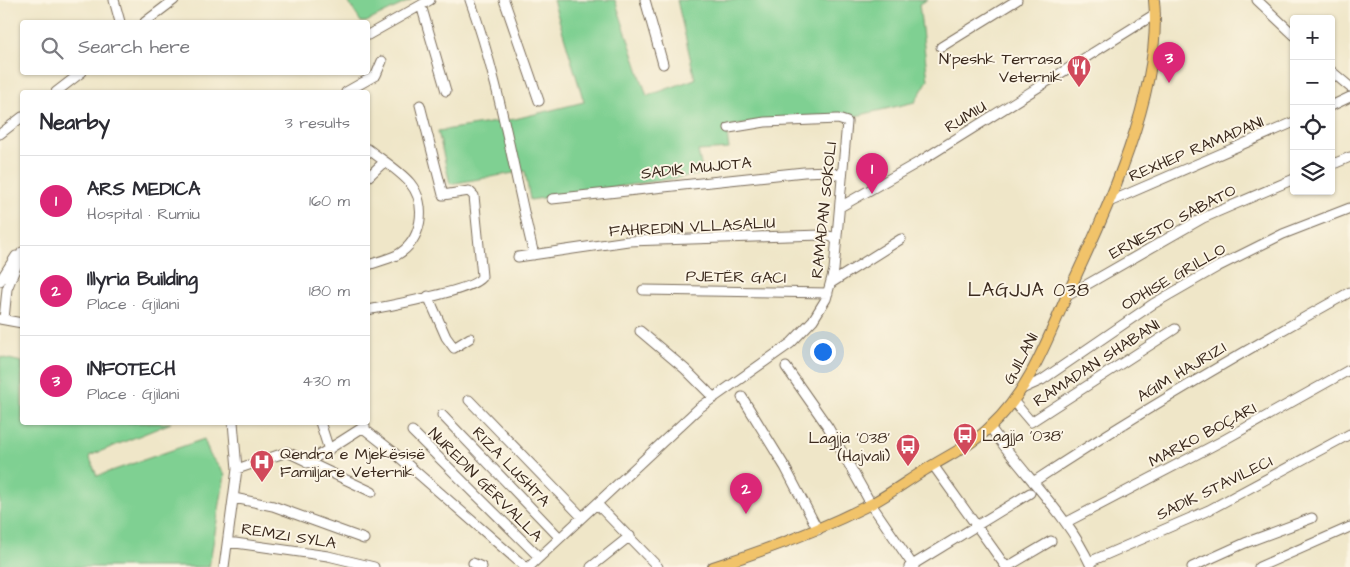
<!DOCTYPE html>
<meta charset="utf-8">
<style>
body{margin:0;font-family:"Architects Daughter",sans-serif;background:#f7f7f7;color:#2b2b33}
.controls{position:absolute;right:15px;top:15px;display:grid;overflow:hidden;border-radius:5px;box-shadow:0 1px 4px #0004}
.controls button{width:45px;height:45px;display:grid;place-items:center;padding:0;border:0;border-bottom:1px solid #e1e1e2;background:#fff;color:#2b2b33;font:25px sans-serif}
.you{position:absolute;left:822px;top:351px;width:18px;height:18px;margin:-12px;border:4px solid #fff;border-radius:50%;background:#1a73e8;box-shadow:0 0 0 8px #1a73e833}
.badge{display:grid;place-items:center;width:32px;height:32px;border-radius:50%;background:#db2777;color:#fff;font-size:16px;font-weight:700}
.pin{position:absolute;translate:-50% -41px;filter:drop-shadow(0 1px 2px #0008)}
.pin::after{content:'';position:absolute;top:26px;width:18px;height:15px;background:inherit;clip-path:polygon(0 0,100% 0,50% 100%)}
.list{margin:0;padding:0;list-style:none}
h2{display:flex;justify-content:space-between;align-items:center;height:65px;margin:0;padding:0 20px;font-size:21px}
h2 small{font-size:16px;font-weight:400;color:#7c7c81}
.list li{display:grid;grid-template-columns:32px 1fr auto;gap:15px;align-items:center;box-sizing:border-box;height:90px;padding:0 20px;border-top:1px solid #e1e1e2}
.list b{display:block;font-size:19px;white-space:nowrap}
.list p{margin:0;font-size:16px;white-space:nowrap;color:#7c7c81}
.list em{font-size:16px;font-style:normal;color:#7c7c81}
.icon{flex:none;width:28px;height:28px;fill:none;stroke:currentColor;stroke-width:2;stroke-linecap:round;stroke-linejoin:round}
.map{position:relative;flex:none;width:1350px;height:567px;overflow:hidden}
.search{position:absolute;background:#fff;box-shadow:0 1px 4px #0004;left:20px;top:20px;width:350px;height:55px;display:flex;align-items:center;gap:12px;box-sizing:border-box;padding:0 18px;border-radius:5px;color:#7c7c81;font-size:19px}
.panel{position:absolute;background:#fff;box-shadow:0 1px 4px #0004;left:20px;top:90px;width:350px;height:335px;border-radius:5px}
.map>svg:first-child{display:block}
.green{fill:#7fd092;stroke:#5d7d58}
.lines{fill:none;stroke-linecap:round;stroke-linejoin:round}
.minor-casing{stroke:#7a6c5a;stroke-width:11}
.major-casing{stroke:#7a6c5a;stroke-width:12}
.minor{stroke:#fff;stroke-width:9}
.major{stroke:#f1c36a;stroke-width:10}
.labels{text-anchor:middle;stroke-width:4;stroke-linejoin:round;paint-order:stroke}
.poi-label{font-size:16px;fill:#3b2a1e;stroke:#fcf5e5;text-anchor:end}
.street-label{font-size:16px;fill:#3b2a1e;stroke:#fcf5e5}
.quarter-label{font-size:19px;letter-spacing:1px;fill:#3b2a1e;stroke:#fcf5e5}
</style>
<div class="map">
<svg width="1350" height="567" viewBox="0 0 1350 567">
<rect width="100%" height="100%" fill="#fcf5e5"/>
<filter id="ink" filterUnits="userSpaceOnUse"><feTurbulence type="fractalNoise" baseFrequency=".02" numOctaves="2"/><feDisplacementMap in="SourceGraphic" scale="10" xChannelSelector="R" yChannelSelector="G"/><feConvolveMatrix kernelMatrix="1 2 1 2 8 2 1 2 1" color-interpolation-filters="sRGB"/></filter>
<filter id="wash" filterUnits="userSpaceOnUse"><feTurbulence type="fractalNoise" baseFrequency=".0096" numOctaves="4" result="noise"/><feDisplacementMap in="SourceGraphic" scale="20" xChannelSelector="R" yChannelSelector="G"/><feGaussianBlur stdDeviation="1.12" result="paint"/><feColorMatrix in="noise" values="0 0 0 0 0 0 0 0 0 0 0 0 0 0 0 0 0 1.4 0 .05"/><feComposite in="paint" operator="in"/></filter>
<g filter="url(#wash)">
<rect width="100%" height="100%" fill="#efe6c8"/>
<path class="green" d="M347 0H411L366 22H361Z
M553 0H615L647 96 695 79 677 0H928L919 4 928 80 915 102 856 116 726 126 729 149 698 151 703 174 530 200 525 171 450 184 438 131 515 119 584 102Z
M0 357 22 362V422L171 423 89 456 97 476 204 439 210 455 225 475 209 567H0Z"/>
</g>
<g filter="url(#ink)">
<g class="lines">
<defs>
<path id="minor" d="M114 0 120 22
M470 0C500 83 513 170 534 255
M504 0 539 101
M645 0 663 64
M1257 0 1294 35
M421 5 446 91
M145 22 174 0
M368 35 430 0
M941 47 1017 0
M1331 71 1350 87
M56 92 82 72
M346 92 376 75 382 61
M1331 106 1350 97
M0 134 22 117
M368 149C382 160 399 170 410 183 428 205 422 241 397 255 388 259 377 262 368 265
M1331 165 1350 157
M368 177 384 162
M552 199 804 172 829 171 842 177
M1109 202 1294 122
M840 207 919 162 1155 14
M518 257 628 241 822 235 833 237 836 241
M0 281 16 256
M831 283 901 239
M643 290 828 293
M428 296 446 337 454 348 470 338
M1067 296 1203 218 1294 179
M368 310C386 306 478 290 482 276L474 196 469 191 443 195 420 105
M0 319 22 323
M4 319 7 289 22 252
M640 331 685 369 714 398
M786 367 828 427 871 504 914 567
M1022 389 1042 380 1153 304 1219 266 1283 234 1350 208
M742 397 785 467 818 530
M469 400 582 517
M1014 402 1031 422 1175 329
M442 415 560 538
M320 422 329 450
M990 427C1023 475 1067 513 1091 566
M363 428 391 450 525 567
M412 431 539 557
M307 463 365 426
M933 465 1006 567
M237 469 287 452 372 492
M1033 482C1136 414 1242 352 1350 292
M234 498 273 506 364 539
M597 504 658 567
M1067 522 1222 441 1349 370
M228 542 328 556 374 567
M1089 562 1209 510 1350 434
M473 563 482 567
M224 567 237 469 233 422
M529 567 699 408 791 343 813 320 826 299 834 270 847 122 838 119 765 122 729 128
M591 567 630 536
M909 567 1030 493
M1007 567 1051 541
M1192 567 1245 543 1312 518
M1259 567 1350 527"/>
<path id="major" d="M713 567C767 550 818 531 869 505 887 496 907 481 925 470 947 456 972 445 990 427 1029 391 1047 340 1068 293 1106 212 1163 91 1154 0"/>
</defs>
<use href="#minor" class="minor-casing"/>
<use href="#major" class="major-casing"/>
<use href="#minor" class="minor"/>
<use href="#major" class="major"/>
</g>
</g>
<defs>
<symbol id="restaurant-pin" viewBox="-11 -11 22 30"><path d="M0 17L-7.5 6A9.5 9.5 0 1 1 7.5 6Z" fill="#d1495b" stroke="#fcf5e5"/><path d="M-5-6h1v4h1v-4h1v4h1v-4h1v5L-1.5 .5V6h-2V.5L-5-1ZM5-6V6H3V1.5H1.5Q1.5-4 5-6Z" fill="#fff"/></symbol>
<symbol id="bus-pin" viewBox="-11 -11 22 30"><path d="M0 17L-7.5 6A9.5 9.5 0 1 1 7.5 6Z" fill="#d1495b" stroke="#fcf5e5"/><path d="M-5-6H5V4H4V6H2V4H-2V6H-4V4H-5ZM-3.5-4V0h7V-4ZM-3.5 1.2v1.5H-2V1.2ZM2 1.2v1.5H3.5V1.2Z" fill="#fff"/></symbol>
<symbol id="hospital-pin" viewBox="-11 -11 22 30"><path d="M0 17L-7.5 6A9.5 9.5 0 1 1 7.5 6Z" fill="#d1495b" stroke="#fcf5e5"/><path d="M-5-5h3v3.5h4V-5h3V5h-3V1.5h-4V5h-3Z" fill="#fff"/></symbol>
</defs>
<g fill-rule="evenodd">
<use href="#restaurant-pin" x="1065" y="53" width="28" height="38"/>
<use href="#bus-pin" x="951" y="421" width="28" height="38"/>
<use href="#bus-pin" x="894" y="432" width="28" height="38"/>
<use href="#hospital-pin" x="248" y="448" width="28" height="38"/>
</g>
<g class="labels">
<g class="poi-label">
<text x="1062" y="64">N'peshk Terrasa<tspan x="1062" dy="18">Veternik</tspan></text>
<text x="982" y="441" text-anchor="start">Lagjja '038'</text>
<text x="890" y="443">Lagjja '038'<tspan x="890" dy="18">(Hajvali)</tspan></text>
<text x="280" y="459" text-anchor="start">Qendra e Mjekësisë<tspan x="280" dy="18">Familjare Veternik</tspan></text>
</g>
<g class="street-label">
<text transform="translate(965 116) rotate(-32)" y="6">RUMIU</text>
<text transform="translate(1196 148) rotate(-23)" y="6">REXHEP RAMADANI</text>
<text transform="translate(696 167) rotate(-6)" y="6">SADIK MUJOTA</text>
<text transform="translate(823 210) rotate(-84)" y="6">RAMADAN SOKOLI</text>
<text transform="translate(1172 221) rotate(-28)" y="6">ERNESTO SABATO</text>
<text transform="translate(692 226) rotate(-3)" y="6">FAHREDIN VLLASALIU</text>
<text transform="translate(736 276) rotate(1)" y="6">PJETËR GACI</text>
<text transform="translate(1173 276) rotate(-30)" y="6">ODHISE GRILLO</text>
<text transform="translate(1020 358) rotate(-62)" y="6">GJILANI</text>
<text transform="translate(1096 362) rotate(-33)" y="6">RAMADAN SHABANI</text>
<text transform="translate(1181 371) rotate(-31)" y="6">AGIM HAJRIZI</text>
<text transform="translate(1202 434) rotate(-28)" y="6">MARKO BOÇARI</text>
<text transform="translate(512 466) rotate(46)" y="6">RIZA LUSHTA</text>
<text transform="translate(486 484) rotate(45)" y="6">NUREDIN GËRVALLA</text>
<text transform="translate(1214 487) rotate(-26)" y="6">SADIK STAVILECI</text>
<text transform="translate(289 535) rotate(9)" y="6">REMZI SYLA</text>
</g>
<g class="quarter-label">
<text x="1029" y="296">LAGJJA 038</text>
</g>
</g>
</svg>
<div class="controls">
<button>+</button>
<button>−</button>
<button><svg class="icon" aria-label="locate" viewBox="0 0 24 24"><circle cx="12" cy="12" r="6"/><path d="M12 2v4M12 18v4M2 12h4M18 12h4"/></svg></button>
<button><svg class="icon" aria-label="layers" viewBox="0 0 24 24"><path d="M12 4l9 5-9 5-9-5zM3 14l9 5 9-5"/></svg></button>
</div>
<div class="you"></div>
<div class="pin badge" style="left:872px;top:194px">1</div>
<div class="pin badge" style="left:746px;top:514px">2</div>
<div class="pin badge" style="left:1169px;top:83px">3</div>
<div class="search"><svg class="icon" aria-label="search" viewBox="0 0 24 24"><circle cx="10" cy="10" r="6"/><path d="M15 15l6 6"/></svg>Search here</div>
<section class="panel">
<h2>Nearby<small>3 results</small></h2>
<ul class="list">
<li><span class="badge">1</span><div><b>ARS MEDICA</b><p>Hospital · Rumiu</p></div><em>160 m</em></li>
<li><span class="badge">2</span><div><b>Illyria Building</b><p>Place · Gjilani</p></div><em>180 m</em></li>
<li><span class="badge">3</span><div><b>INFOTECH</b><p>Place · Gjilani</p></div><em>430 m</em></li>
</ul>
</section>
</div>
